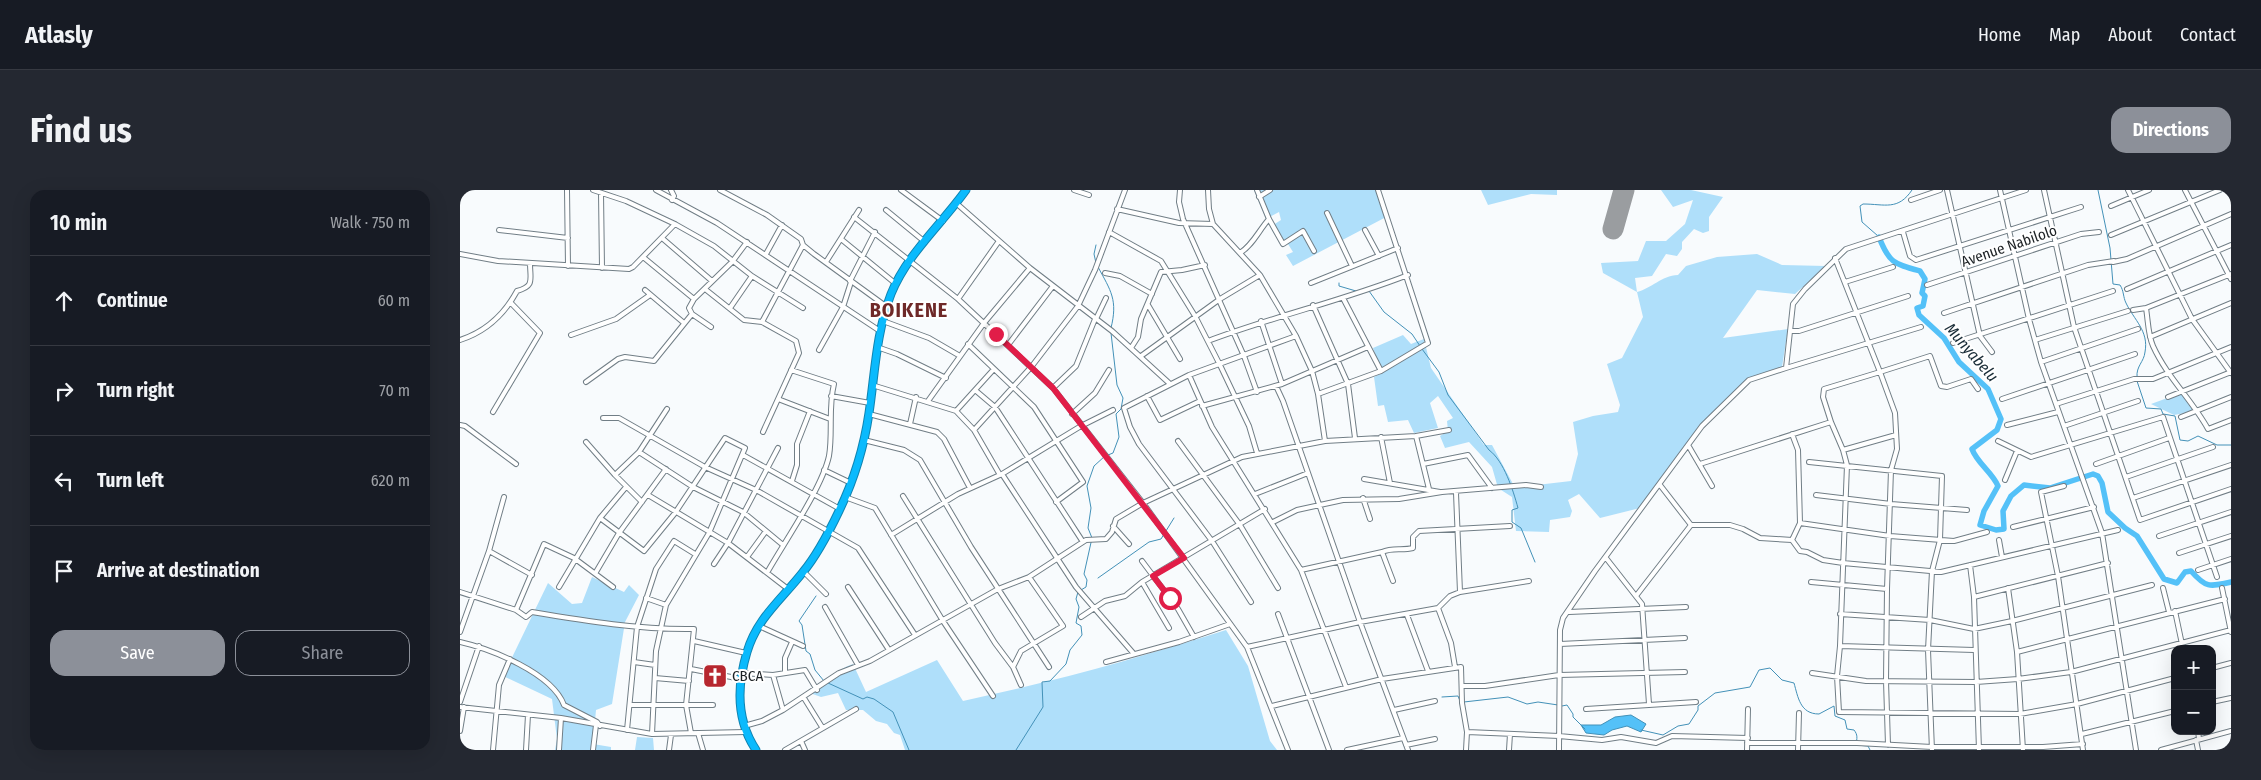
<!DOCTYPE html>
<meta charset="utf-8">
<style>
body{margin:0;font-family:"Fira Sans Condensed",sans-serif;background:#242831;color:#f1f3f6}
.controls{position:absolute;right:15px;bottom:15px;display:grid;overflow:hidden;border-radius:10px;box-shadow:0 5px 20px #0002}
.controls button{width:45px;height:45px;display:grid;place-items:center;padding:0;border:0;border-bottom:1px solid #363941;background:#171b24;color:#f1f3f6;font:25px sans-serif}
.stop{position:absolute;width:15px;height:15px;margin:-11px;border:4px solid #e11d48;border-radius:50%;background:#fff}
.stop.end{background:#e11d48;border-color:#fff;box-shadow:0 1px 5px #0008}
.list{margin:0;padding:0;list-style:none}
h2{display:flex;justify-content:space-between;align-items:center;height:65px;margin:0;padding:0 20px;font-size:21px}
h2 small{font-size:16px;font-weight:400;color:#9ea1a6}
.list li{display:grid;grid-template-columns:32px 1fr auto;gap:15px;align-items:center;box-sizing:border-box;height:90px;padding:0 20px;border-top:1px solid #363941}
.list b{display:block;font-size:19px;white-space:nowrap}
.list em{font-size:16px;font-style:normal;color:#9ea1a6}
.actions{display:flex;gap:10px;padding:15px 20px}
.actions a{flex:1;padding:11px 0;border:1px solid #8c9099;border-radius:15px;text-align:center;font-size:18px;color:#8c9099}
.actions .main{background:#8c9099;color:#fff}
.icon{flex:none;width:28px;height:28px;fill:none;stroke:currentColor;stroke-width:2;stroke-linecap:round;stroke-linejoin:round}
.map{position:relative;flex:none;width:1771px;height:560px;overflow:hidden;border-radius:15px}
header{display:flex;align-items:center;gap:30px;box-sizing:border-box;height:70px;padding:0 25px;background:#171b24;border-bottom:1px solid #363941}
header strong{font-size:24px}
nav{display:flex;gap:28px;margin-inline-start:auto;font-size:18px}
.intro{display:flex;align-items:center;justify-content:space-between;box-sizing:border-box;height:120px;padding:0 30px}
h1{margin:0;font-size:35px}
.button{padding:12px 22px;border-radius:15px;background:#8c9099;color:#fff;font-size:18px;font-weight:700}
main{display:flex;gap:30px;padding:0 30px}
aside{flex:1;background:#171b24;border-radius:15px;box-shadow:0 5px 20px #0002}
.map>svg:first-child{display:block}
.green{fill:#afdffa}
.water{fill:#54c1f8;stroke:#4391b8}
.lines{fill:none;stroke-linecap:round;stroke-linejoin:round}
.stream{stroke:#4391b8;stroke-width:1}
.river{stroke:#54c1f8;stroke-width:5.5}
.runway{stroke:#9a9da0;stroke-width:21}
.street-casing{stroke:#717e86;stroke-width:6}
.highway-casing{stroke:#1084b1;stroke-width:9}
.street{stroke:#fff;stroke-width:4}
.highway{stroke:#0abafd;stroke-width:7}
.route{stroke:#e11d48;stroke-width:6}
.labels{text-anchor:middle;stroke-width:4;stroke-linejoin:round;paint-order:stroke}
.street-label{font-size:15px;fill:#1c2124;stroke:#fff}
.poi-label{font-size:15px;fill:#1c2124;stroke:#fff;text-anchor:start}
.water-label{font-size:16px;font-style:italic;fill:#192c37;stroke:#fff}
.district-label{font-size:20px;font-weight:bold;letter-spacing:1px;fill:#6f2928;stroke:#fff}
</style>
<header>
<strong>Atlasly</strong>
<nav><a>Home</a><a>Map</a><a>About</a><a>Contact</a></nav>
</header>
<div class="intro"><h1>Find us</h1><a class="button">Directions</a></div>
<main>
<aside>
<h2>10 min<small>Walk · 750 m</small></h2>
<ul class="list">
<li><svg class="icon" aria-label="ahead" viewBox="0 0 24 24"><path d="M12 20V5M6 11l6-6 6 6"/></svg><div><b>Continue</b></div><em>60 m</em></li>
<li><svg class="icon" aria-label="right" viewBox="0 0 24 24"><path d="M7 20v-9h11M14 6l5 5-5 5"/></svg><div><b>Turn right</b></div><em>70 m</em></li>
<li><svg class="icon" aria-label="left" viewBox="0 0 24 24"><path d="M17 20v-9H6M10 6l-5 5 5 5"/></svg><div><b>Turn left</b></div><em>620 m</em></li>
<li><svg class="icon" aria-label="arrive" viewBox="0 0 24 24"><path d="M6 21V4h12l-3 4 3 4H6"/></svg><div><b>Arrive at destination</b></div></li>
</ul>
<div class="actions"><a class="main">Save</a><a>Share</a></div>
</aside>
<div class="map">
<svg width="1771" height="560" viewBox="0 0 1771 560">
<rect width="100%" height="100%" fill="#f8fbfd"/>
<path class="green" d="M794 0H920L928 26 833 76 826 65 833 62 828 54 821 55 810 37 821 30 819 22 806 29Z
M1021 0H1097V5L1071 4 1028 15Z
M1201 0H1231L1263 7 1249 27V41L1243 43 1234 39 1222 52V59L1217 66 1206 64 1192 86 1175 88 1177 102C1192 98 1201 86 1218 85L1226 76 1257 67 1297 64 1322 75 1366 76 1335 104 1297 100 1263 148 1328 139 1322 177 1288 189 1241 236 1180 318 1140 328 1119 304 1108 310 1112 321 1110 327 1090 330 1089 342 1056 341 1052 307 1038 298 1032 277 1009 252 985 258 980 246 988 241 987 231 993 228 978 206 970 213 978 238 954 243 948 230 928 232 924 215 918 216 914 187 922 183 913 158 943 145 951 154 964 149 971 178 1024 255H1032L1053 294 1068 296 1111 291 1118 264 1113 232 1133 226 1158 222 1160 215 1147 174 1162 168 1183 127 1177 102 1143 83 1141 73 1178 71 1186 51H1206L1225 34 1233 10 1213 17Z
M1721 203 1736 221 1714 225 1691 214Z
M132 387 164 402 169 395 179 405 165 432 152 514 136 520 133 554 151 557V560H95L97 549 92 509 43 486 88 393 112 414 122 413Z
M766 440 788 476 810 551 817 560H445L440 545 434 543 427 534 416 531 403 520H386L378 503 361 507 350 503C364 493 377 479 393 474L406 502 477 470 503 511C592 492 679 468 766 440Z
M177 547 193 548 194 560H175Z"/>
<path class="water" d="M1171 525 1186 534 1181 542 1167 536 1152 540 1144 545 1126 543 1121 535H1141L1155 527Z"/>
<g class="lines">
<path class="stream" d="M1638 0 1650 58 1653 94 1660 95C1664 101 1663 107 1666 113 1674 130 1689 141 1685 162 1684 172 1676 176 1677 187
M1418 46 1402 32 1400 16 1403 14C1425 14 1438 21 1452 0
M636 55 634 64 636 73
M638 77C651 101 658 110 651 138
M879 93V96L896 101
M909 101 924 122 952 144 960 156
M962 159 979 182 988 205 1029 260C1044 271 1053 300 1058 318L1052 320V332L1061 338 1075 372
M1677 191 1686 218 1701 219 1703 224 1715 226 1720 250 1728 251 1738 246 1757 255H1771
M648 265 653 263 659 247 656 224 661 219 663 208 657 195 651 143
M638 388 689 352 701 349 714 328
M621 400 626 397 627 390 624 384 632 348 628 338 631 318 627 296 634 276 645 266
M356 406 339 431 342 435 346 461 350 464 355 480 364 491
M368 493 403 509 407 507 414 509 433 522 449 560
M982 507 998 506 1000 511
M1004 512 1048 507 1067 514 1078 512 1098 515
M1102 516 1107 515 1113 524V527L1125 539
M1181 540 1203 545 1218 536 1229 534 1238 520V516L1255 503 1290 497 1299 480 1310 478 1322 490 1334 493C1338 507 1340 524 1359 524L1374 516 1375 526 1385 530 1387 539 1394 540C1398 545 1397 548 1396 555L1408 556 1410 560
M556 560 583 517 582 492 590 491 606 474 610 460 622 445 621 436 616 433 619 417 616 409 618 402"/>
<path class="river" d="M1419 47C1429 73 1434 74 1460 81L1465 89 1462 103 1465 106 1463 116 1457 118 1459 125 1484 148 1499 172 1528 199 1541 229 1537 240 1512 259C1517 273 1532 282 1538 296L1524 321 1520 335 1536 340 1544 339 1543 321 1551 306 1564 295 1590 298 1633 284 1638 286 1642 293 1648 322 1665 338 1677 346 1704 389 1717 393 1725 382 1731 381C1746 398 1749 397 1771 392"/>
<path class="runway" d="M1153 39 1164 0"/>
<defs>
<path id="street" d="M107 0 108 76
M133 0 166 11 215 34 254 56 292 86 343 118
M196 0 257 33 420 141
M211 0 214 6 212 10
M260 0 307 25 341 49 343 55 354 64 427 117
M441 0 483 31
M614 0 629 5
M720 0 719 12 723 29 784 166 797 202
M748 0 749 19 753 34 800 85 836 146 852 181 858 204 865 251
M797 0 809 29 823 54 843 41 854 61
M1487 0 1520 146 1532 162
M1540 0 1569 129 1581 172 1642 343 1676 560
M1584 0 1614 137 1680 330 1771 299
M1668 0 1732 129 1771 183
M1725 0 1771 89
M141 3 142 78
M799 7 810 0
M1451 10 1480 0
M496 13 570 78 652 141 709 193
M1651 16 1689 0
M657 19 719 33 753 34
M426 20 465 52
M867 23 892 76
M394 27 498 109 593 198 683 313 787 457 828 560
M39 40 108 48
M905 40 919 66
M649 42 701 71 735 126 760 175 789 236 797 263
M1443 42 1450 66 1456 70 1621 17
M1651 45 1760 0
M202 48 252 91
M381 49 436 94
M780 63C793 55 799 40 809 29
M0 64 38 71 169 79 173 77 215 34
M306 64 322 35
M183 67 234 109
M366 72 399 20
M1653 72 1667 69 1771 24
M645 83 660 86 692 104
M390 91 415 42
M1385 92 1433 77
M851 93 938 58
M1467 95 1621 44 1639 42
M245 99 284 130 302 132 336 151 339 163 303 242
M1667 99 1771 55
M185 100 224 133
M883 108 921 181
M498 109 539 51
M688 115 720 169
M853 115 888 194 895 248
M270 118 292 86
M1686 118C1688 130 1688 145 1693 156 1707 187 1732 210 1748 239L1771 230
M1673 120 1686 118 1771 84
M1484 123 1628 75 1654 71
M232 124 251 137
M636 129 646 108
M423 131 469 148 500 166
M801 131 822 194
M302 132 343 55
M1331 141H1339L1448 106
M111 145 156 129 190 105
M1690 147 1771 113
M0 150C25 142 44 125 57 101 75 96 70 90 70 73
M1575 150 1668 121
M748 151C814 126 882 111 948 85
M1493 153 1653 101
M508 154 574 217 623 292 596 312
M548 155 593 96
M417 157 437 164 486 188
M671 158 678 147 681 129 701 82 722 80 745 75
M359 160 383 117 391 92
M681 166 760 109 800 85
M1581 172 1678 139
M1326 178 1461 137
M729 185 752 237 841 380 886 497
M126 192 158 169 165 167 194 171 232 124 229 118 234 109 272 72 287 52
M412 195 496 221 514 240 540 285
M816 196 823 211 900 432 948 560
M593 198 616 176 635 129
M515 200 535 217 623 352
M858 204 921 181 968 153 918 0
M371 206 410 213
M687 206 700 230 740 211
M1708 207 1771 182
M318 209 370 229
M1542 209 1675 164
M468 211 524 133 570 78
M1596 214 1674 189H1693L1771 157
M742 216 822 194 908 157
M496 221 534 179
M33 222 80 143 51 113
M409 224 477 242 484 249 510 298
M612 224 635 203 649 180
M1721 227 1771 207
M143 228H159L245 277 296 300 398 358 455 445
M1371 232 1383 260 1387 275 1380 456 1377 486 1379 522 1560 524 1617 514 1715 488
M450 234 456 207
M0 235 5 236 56 274
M1547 235 1598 222
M1604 236 1678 211
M514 240 572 176 618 116 635 80 665 0
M1332 244 1338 260 1340 333 1332 350
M956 246 969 299
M921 247 930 293
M404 250 444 260 460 270 511 357 589 477
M718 251 780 335 818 398
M1538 251 1571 267 1703 227 1757 387
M126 252 155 285 182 312
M1228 255 1252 296
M1383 260 1436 245
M179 262 233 297 283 322 323 355
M283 265 380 319
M1349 272 1482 286 1480 350 1472 381 1468 460 1472 560
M963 274 1008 265 1032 298
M1240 274 1371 232 1363 207 1364 199 1420 182 1375 68
M1636 274 1709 248
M364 280 391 293
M542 284 616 397 674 464
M155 285 179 262 207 219
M1666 287 1753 257
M904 289 980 302
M1545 290 1557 261
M332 291 337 275V254L350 221
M1200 295 1231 335H1270L1283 339 1300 348 1332 350 1340 361 1347 362 1363 370 1383 373 1481 382 1658 340
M1604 296 1581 302 1598 386 1623 560
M996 303 1000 402
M795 304 848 283
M188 305 268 353 328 399
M1356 305 1431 314 1507 320
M443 306 535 453 553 477 561 495
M385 307 415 318 483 431 533 506
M903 308 910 329
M1673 308 1771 275
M140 328 184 361 215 323 265 248 285 258 249 343 206 415 196 461 192 544
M813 332 837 320 883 310 939 309 982 302 1066 295 1081 297
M1340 333 1430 346 1494 351 1527 342
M653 336 669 354
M1553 337 1634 317
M431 345 498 304 542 284 621 236 653 220
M1699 346 1771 322
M1539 350 1542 367
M29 361 72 385
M922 362 933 391
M1719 363 1771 346
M287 367 306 341
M1146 368 1182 414 1189 514
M682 371 718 419 734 447
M254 374 268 353 318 258
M1510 375 1514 407 1519 560
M841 380 922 362C933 357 942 361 953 358V347L959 341 1050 336
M1738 380 1771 369
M308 381C325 351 362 298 369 266 373 242 368 218 374 194L331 180
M136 382 159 343 206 279
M344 382 366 404
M682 392 709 438
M1351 392 1427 399
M99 397 140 328 166 297
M388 397 429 460
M1548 398 1557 462 1563 560
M1703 398 1709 422
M1762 398 1771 442
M0 402 56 420 66 427 72 422C126 431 180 440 234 439L226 515 231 543
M1176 406 1231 335
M1514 407 1648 373
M186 408 206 415
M791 412 752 351 679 254 670 237 664 218 729 185 836 146
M365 417 398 475
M978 418 991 453 995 477
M56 420 84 354 114 368 153 397
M1715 421 1723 459
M1109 422 1226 417
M818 424 869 560
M1380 424 1470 430 1514 439 1552 431 1692 395
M947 425 968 481
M621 427 645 411 665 406 682 392 805 319
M299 436 343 456
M0 442 29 361 44 307
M234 451 286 463
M0 452C31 459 92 483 104 515L137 532 140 536
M1100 454 1225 448
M1380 456 1514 460
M787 457 900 432 978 418 990 406 1000 402 1069 391
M1557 462 1765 409
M174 472 195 475
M646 472 719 452 770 434
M553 477 561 461 603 436 569 387
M1752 478 1771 473
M231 479 281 489
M282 483 313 485 345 480 357 500
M325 483V468L332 452
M1352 483 1406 491 1516 492 1558 489 1611 482 1771 440
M313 485 323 520
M195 488 229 491
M1002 496H1025L1099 485 1225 482
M344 508 362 537
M0 512 19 456
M1752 512 1771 508
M170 515H253
M812 516 922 489 1001 477 1002 513 1007 542 1006 560
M0 517 101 528 192 544 286 542
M1126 519 1236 512
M934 520 975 511
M284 536 302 531 323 520 379 483 410 471 538 399 569 387 626 350 646 349 652 342 656 329 683 313 782 267 865 251 956 246 989 240
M167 540 177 437 196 379 214 351 235 364
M0 541 4 517
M1738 541 1739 549
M1007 542 1099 546 1142 550 1161 547 1196 553 1212 546 1288 548
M238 543 243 560
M1622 544 1715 521
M1736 550 1738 560
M341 551 345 560
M1287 553H1397L1472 557H1583L1623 554
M946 555 975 549
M1428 555 1426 491 1427 399 1431 280 1437 259 1435 223 1420 182 1470 166 1481 196 1487 197 1511 189 1518 199
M33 560 39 495 50 469
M66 560 68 525
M99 560 101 528
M133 560 136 535
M209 560 211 545
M325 560 396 519
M887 560 943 548
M1049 560 1050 544
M1099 560 1100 440 1103 428 1135 381 1242 236 1289 190 1326 178 1333 114 1345 99 1386 59 1566 0
M1287 560 1288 519
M1338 560 1339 523
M1701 560 1771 541"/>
<path id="highway" d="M296 560C276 530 277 495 287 462 297 428 322 409 343 382 358 364 369 342 379 321 394 290 404 257 409 223 415 183 416 143 431 104 447 64 481 35 506 0"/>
</defs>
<use href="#street" class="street-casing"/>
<use href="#highway" class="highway-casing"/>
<use href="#street" class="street"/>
<use href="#highway" class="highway"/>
</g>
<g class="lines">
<path class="route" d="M536 144 593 198 724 368 693 386 710 408"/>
</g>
<defs>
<symbol id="church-square" viewBox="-11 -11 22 22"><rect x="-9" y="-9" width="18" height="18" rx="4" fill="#b7272f" stroke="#fff"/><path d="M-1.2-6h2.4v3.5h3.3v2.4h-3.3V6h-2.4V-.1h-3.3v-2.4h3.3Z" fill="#fff"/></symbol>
</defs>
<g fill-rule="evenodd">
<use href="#church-square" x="241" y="472" width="28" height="28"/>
</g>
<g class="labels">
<g class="street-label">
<text transform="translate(1549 56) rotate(-19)" y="5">Avenue Nabilolo</text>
</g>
<g class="poi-label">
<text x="272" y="491">CBCA</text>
</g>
<g class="water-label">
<text transform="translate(1512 162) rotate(49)" y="6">Munyabelu</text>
</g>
<g class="district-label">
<text x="449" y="127">BOIKENE</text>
</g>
</g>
</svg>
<div class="controls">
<button>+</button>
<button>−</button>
</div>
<div class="stop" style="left:710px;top:408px"></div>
<div class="stop end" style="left:536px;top:144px"></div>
</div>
</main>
